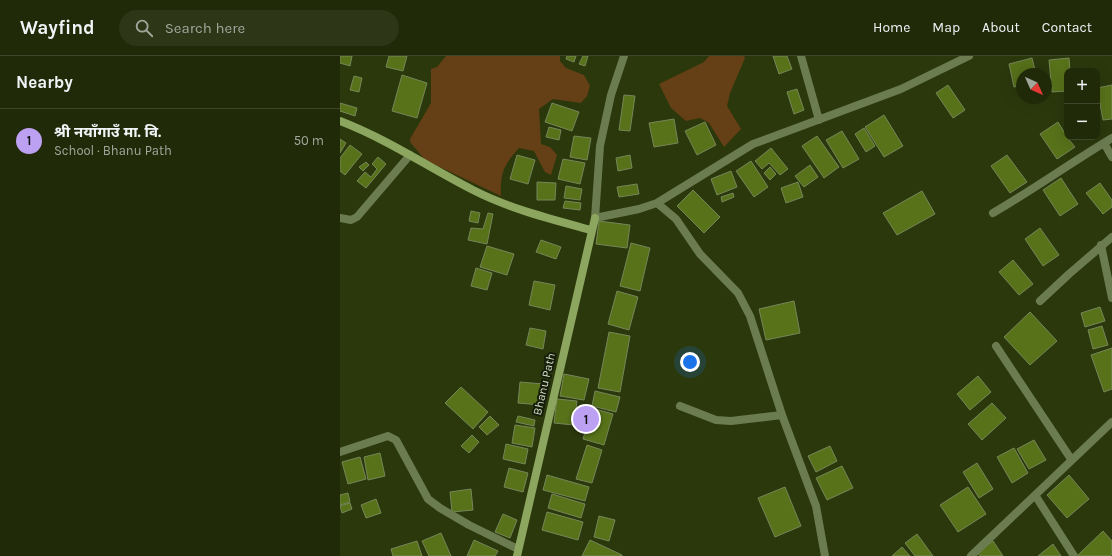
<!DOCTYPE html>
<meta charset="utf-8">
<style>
body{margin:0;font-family:Karla,"Noto Sans Devanagari",sans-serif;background:#2d3617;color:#f1f3f6}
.controls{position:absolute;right:12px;top:12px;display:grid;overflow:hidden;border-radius:8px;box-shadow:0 4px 16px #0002}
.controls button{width:36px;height:36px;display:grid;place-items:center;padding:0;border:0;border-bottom:1px solid #3d462a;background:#202a09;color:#f1f3f6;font:20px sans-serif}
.compass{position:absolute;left:676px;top:12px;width:36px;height:36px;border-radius:50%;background:#202a09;box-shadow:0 4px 16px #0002;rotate:135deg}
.you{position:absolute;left:350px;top:306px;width:14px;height:14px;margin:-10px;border:3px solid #fff;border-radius:50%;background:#1a73e8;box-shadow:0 0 0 6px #1a73e833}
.badge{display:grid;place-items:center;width:26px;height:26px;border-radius:50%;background:#bca0f2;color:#111;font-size:13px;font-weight:700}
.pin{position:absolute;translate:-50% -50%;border:2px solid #fff;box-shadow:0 1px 4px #0006}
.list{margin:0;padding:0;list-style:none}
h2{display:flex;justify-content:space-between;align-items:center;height:52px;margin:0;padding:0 16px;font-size:17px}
h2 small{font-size:13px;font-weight:400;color:#a2a79c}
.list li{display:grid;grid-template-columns:26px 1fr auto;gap:12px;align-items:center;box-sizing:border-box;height:64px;padding:0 16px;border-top:1px solid #3d462a}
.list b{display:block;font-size:15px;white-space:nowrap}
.list p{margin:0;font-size:13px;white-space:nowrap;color:#a2a79c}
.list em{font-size:13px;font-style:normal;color:#a2a79c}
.icon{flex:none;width:22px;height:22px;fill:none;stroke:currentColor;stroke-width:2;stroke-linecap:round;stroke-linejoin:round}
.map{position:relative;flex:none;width:772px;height:500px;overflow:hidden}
header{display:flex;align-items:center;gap:24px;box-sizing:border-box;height:56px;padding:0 20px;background:#202a09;border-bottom:1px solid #3d462a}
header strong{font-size:19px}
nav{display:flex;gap:22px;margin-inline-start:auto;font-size:14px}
.search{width:280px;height:36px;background:#2d3617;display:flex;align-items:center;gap:10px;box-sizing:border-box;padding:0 14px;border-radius:22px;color:#a2a79c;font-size:15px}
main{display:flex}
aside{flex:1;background:#202a09}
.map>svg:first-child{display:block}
.green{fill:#653f15}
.building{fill:#58721a;stroke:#758659}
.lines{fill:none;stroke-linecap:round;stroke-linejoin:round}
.street{stroke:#6c7c51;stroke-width:8}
.secondary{stroke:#8ca55f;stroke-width:8}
.labels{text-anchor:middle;stroke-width:4;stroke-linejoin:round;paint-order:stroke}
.street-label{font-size:12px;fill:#d3ddc5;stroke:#161d0b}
</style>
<header>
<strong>Wayfind</strong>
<div class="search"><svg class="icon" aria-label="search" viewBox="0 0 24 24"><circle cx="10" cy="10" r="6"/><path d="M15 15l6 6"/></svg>Search here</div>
<nav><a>Home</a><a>Map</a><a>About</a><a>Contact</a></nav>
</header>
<main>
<aside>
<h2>Nearby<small></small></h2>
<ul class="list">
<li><span class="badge">1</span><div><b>श्री नयाँगाउँ मा. वि.</b><p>School · Bhanu Path</p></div><em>50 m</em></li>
</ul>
</aside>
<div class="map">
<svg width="772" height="500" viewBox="0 0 772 500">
<rect width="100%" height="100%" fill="#2b380c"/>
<path class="green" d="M106 0H220V5L226 12 244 19 250 30 247 40 241 47 213 43 199 53 201 88 210 91 217 99 211 119 205 116 194 95 179 92C164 109 160 116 161 140L85 104 70 86V83L91 47V13L97 11Z
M369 0H404L405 2 390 37 387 50 401 73 384 91 369 67 360 62 346 65 331 52 319 28 364 6Z"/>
<path class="building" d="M0 0H12L10 10 0 7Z
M49 0H67L63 15 46 11Z
M227 0H236L234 6 226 3Z
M243 0H248L245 10 239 8Z
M433 0H447L452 13 439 18Z
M692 2 696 18H682V29L674 31 669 8Z
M729 2 730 15H727V35L712 36 709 4Z
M62 19 87 27 77 62 52 55Z
M14 20 22 22 19 36 10 34Z
M608 29 625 54 613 62 596 37Z
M772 29V63L763 64 757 32Z
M457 33 464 54 454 58 447 36Z
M284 39 295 40 290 75 279 74Z
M0 47 17 52 15 60 0 55Z
M212 47 239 56 232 75 205 66Z
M544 59 563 90 544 101 525 71Z
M334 63 338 87 314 91 309 67Z
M365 66 376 89 357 99 345 75Z
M718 66 727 81 735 91 717 103 700 78Z
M209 71 221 74 219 84 206 81Z
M524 72 535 90 526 96 515 78Z
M502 75 519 103 503 112 486 84Z
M234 80 251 82 247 104 230 101Z
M477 80 499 111 484 122 462 90Z
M0 83 6 87 0 97Z
M10 89 22 98 5 119 0 115V102Z
M431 92 448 113 440 119 429 107 422 113 415 105Z
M177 99 195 104 188 128 170 123Z
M290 99 292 112 278 115 276 102Z
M667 99 687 126 670 137 651 110Z
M38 101 46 108 26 132 17 125 25 116 31 121 37 113 32 108Z
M223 103 245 107 240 128 218 123Z
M411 105 428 131 414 141 396 115Z
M26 106 29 109 23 115 19 111Z
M470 109 478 121 464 131 455 120Z
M430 111 436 118 430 124 424 117Z
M391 115 397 131 377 139 371 123Z
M721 122 738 148 720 160 703 134Z
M197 126 216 127 215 144H197Z
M458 126 463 141 446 147 441 132Z
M760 127 772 144V151L763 158 746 137Z
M297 128 299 138 279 141 277 131Z
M226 130 242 133 240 144 224 142Z
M353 134 380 161 364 177 337 150Z
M582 135 595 158 557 179 543 157Z
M393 137 394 141 382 146 381 141Z
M225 145 241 147 240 154 223 152Z
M131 155 140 157 138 167 129 165Z
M148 157 153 158 147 188 128 184 131 172 143 173Z
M259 165 290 169 287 192 256 188Z
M700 172 719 199 703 210 685 183Z
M201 184 221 191 216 203 196 196Z
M291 187 310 192 300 235 280 230Z
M147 190 174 198 167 219 140 211Z
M673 204 693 228 679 239 659 216Z
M136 212 152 217 147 234 131 230Z
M194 225 215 229 210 254 189 249Z
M277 235 298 241 289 274 268 268Z
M454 245 460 277 426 284 419 253Z
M760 251 765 265 745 271 741 257Z
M690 256 717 285 690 309 664 281Z
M762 270 768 289 753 293 748 274Z
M190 272 206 275 203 293 186 289Z
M269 276 290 280 280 336 258 332Z
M772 292V333L764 336 751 299Z
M224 318 249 323 244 344 220 340Z
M638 320 651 336 630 354 617 338Z
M180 326 203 328 201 349 178 347Z
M121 331 148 356 133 373 105 347Z
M255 335 280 341 276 356 252 350Z
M217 343 237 345 234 369 214 367Z
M652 347 666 362 642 384 628 368Z
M252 352 273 358 264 389 243 383Z
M150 360 159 369 147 379 139 371Z
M178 360 195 364 194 370 176 366Z
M175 369 195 372 192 391 172 387Z
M132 379 139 386 129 397 121 390Z
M694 384 706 404 689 413 677 393Z
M166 388 188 393 185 408 163 403Z
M247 389 262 394 252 427 236 423Z
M490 390 497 405 476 416 468 400Z
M674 392 688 417 672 427 657 401Z
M40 397 45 420 28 424 24 401Z
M20 401 26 423 8 428 2 406Z
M637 407 653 433 639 442 623 416Z
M502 410 513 432 487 444 476 422Z
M169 412 188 417 183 436 164 431Z
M207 419 249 431 245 445 203 434Z
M729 419 749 443 727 462 707 439Z
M445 431 461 470 435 481 418 442Z
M628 431 646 458 618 476 600 449Z
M131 433 133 454 112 456 110 436Z
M8 437 10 446 0 449V439Z
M212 438 245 448 241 462 208 452Z
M36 443 41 457 26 462 21 449Z
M10 447 12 453 2 457 0 450Z
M207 456 243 466 238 484 202 474Z
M163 458 177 464 170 482 155 476Z
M259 460 275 464 269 485 254 481Z
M763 475 772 485V498L770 500H737Z
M101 477 111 500H89L82 485Z
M577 478 593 500H575L565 487Z
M134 484 158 495 155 500H127Z
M250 484 282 499V500H242Z
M77 485 82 500H53L51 493Z
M653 485 663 500H640L637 496Z
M713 488 721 500H698Z
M562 491 570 500H552Z"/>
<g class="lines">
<path class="street" d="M284 0 271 39 260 90 255 162 299 153 317 147 413 88 561 33 629 0
M461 0 479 64
M764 87 772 101
M317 147 336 163 360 198 398 237 410 260 442 359 476 450 485 500
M653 157C694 133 732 106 772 82
M0 162 11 164 17 161 70 99
M761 189 772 242
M700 245 729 218 772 181
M656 290 731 403
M340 350 376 364 391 365 442 359
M0 396 48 380 56 384 88 443 100 452 129 469 178 493
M695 439 734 500
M631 500 772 366"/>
<path class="secondary" d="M0 65C47 83 88 111 133 134 170 153 211 163 251 174
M177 500 255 162"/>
</g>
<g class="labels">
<g class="street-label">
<text transform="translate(204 328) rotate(-77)" y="4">Bhanu Path</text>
</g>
</g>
</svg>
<div class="controls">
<button>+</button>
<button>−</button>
</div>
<svg class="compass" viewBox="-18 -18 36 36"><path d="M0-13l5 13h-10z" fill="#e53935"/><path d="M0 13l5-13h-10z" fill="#a2a79c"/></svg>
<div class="you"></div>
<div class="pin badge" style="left:246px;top:363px">1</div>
</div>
</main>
